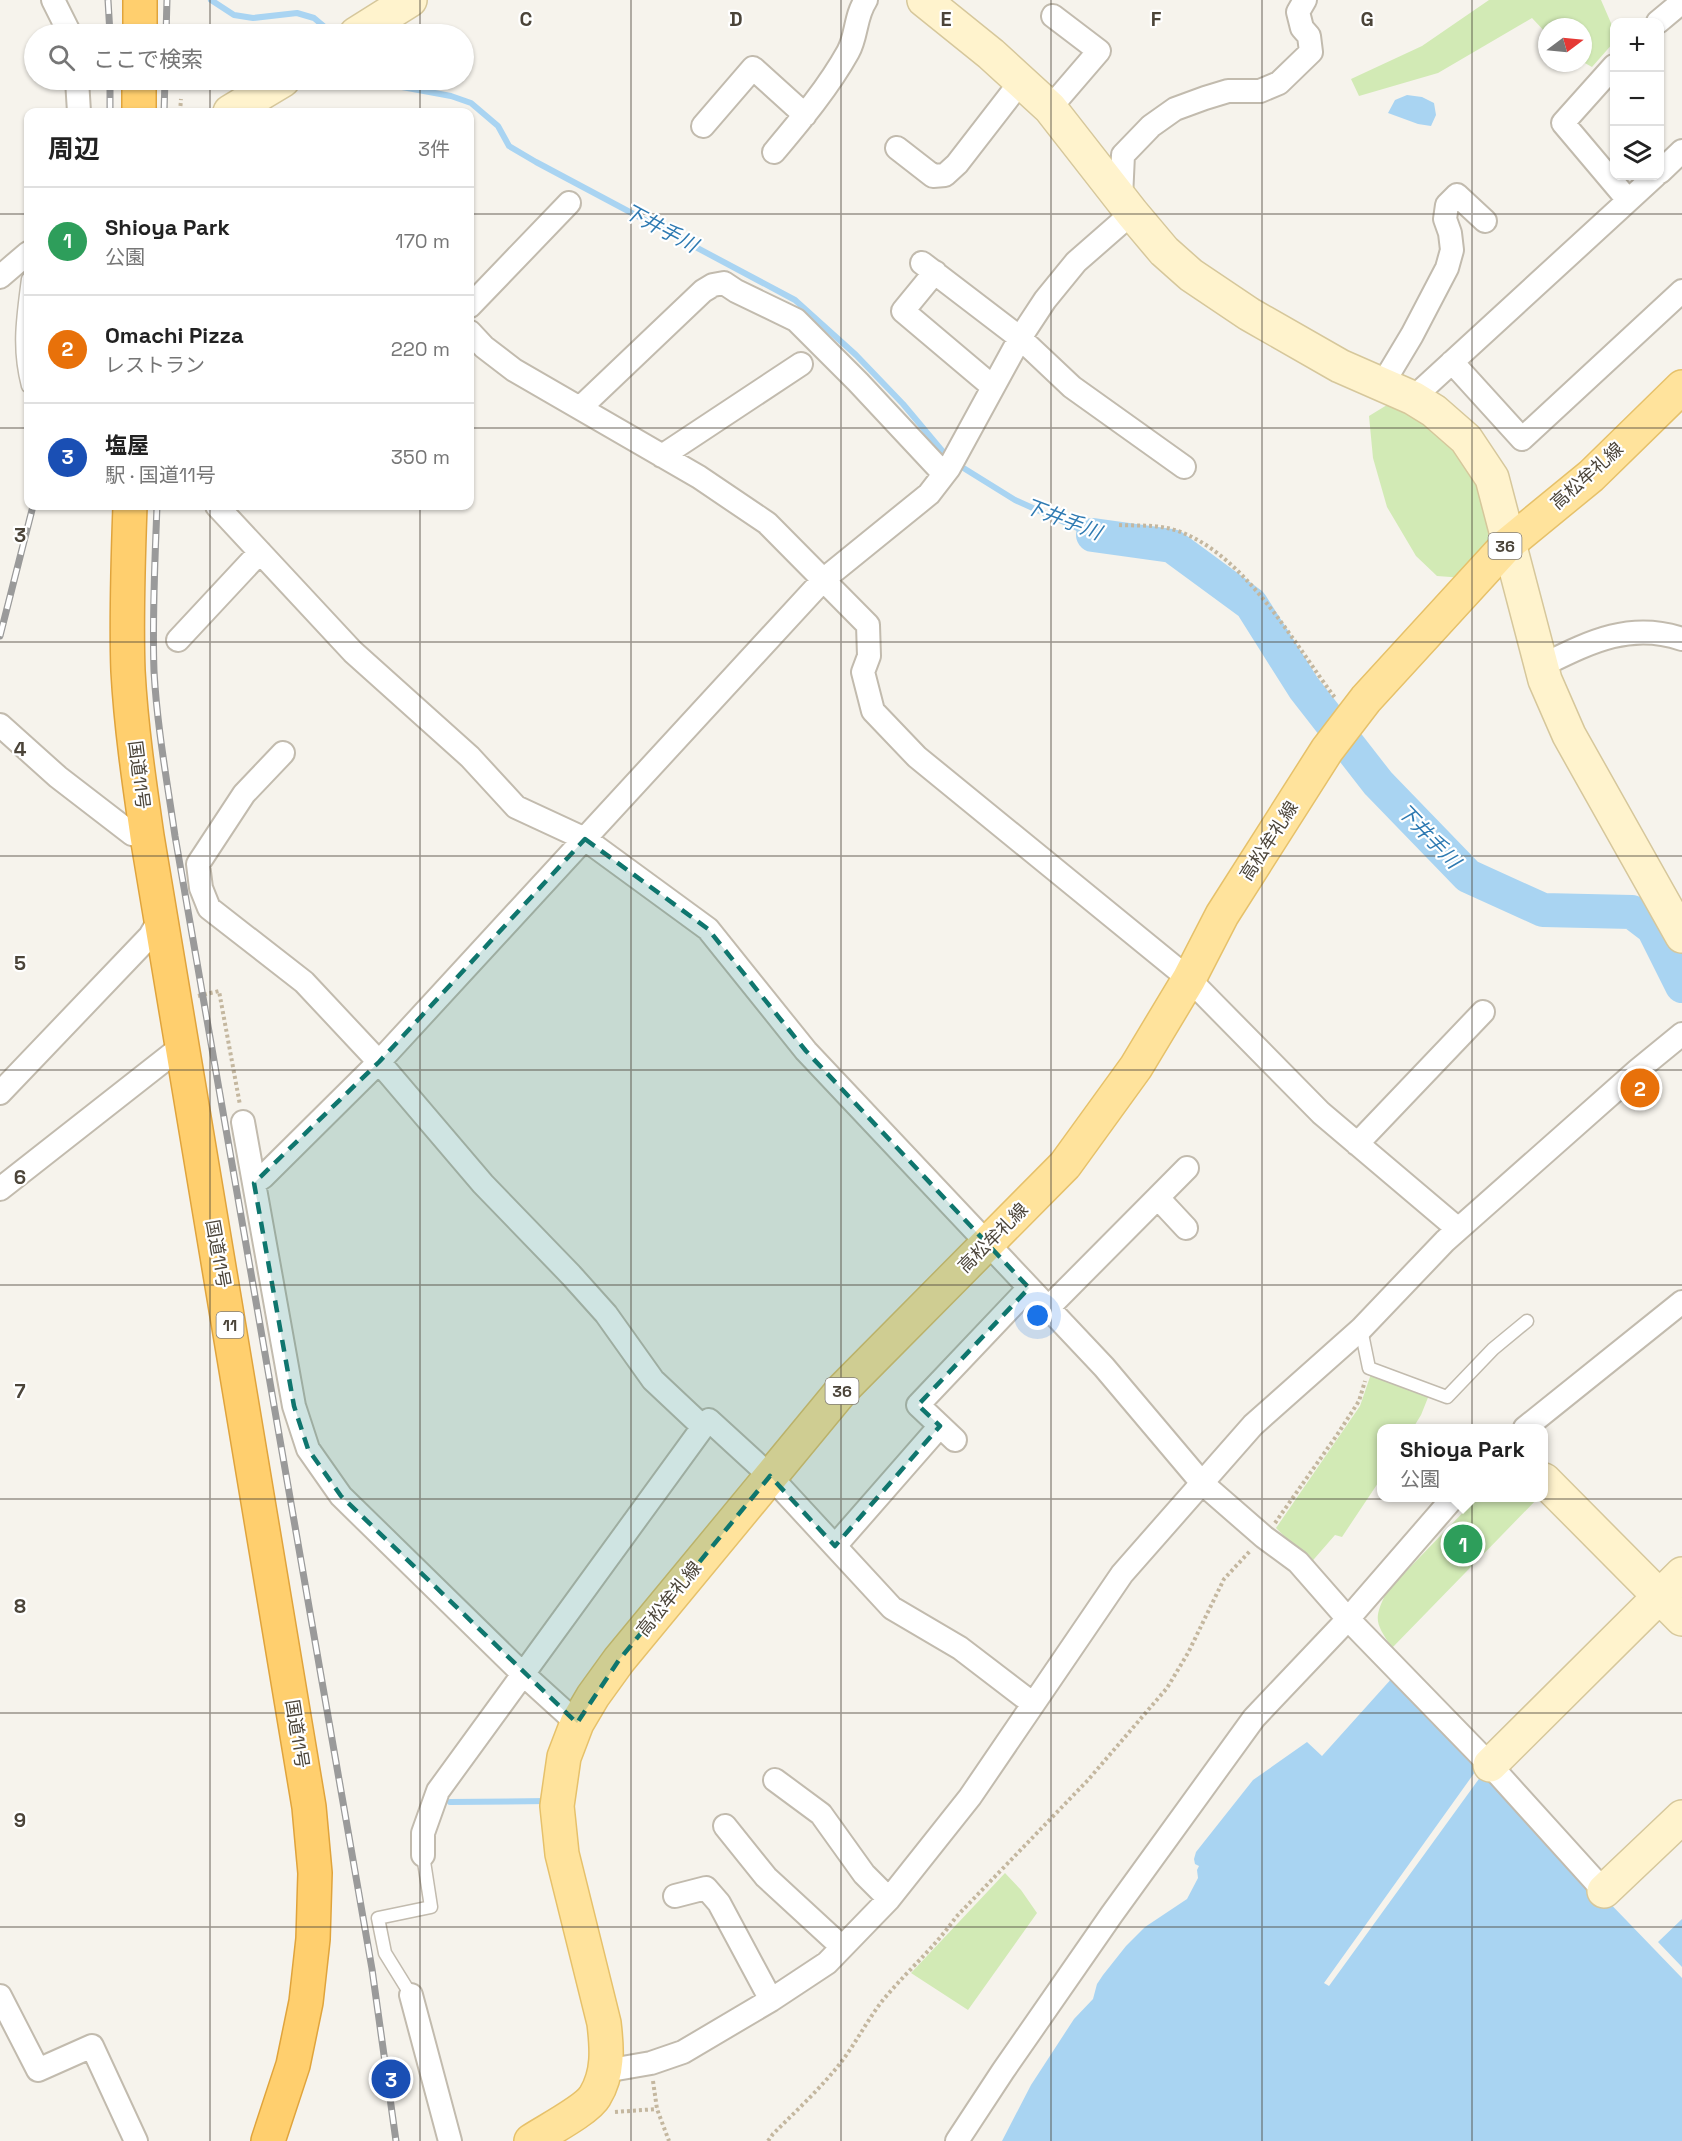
<!DOCTYPE html>
<html lang="ja">
<meta charset="utf-8">
<style>
:root{--surface:#fff;--page:#f6f6f6;--text:#222;--muted:#767676;--line:#e0e0e0;--accent:#db2777}
body{margin:0;font-family:"Space Grotesk","Noto Sans JP",sans-serif;background:var(--page);color:var(--text)}
.controls{position:absolute;right:18px;top:18px;display:grid;overflow:hidden;border-radius:12px;box-shadow:0 2px 4px #0004}
.controls button{width:54px;height:54px;display:grid;place-items:center;padding:0;border:0;border-bottom:2px solid var(--line);background:var(--surface);color:var(--text);font:30px sans-serif}
.compass{position:absolute;left:1538px;top:18px;width:54px;height:54px;border-radius:50%;background:var(--surface);box-shadow:0 2px 4px #0004;rotate:74deg}
.you{position:absolute;left:1038px;top:1316px;width:21px;height:21px;margin:-15px;border:4px solid #fff;border-radius:50%;background:#1a73e8;box-shadow:0 0 0 9px #1a73e833}
.badge{display:grid;place-items:center;width:39px;height:39px;border-radius:50%;background:var(--accent);color:#fff;font-size:20px;font-weight:700}
.pin{position:absolute;translate:-50% -50%;border:3px solid #fff;box-shadow:0 2px 6px #0006}
.popup{position:absolute;left:1377px;top:1424px;width:171px;height:78px;box-sizing:border-box;display:grid;place-content:center;border-radius:12px;background:var(--surface);filter:drop-shadow(0 2px 4px #0005);font-size:20px;white-space:nowrap;color:var(--muted)}
.popup b{font-size:22px;color:var(--text)}
.popup::after{content:'';position:absolute;left:50%;top:100%;margin-left:-12px;border:12px solid transparent;border-top-color:var(--surface)}
.list{margin:0;padding:0;list-style:none}
h2{display:flex;justify-content:space-between;align-items:center;height:78px;margin:0;padding:0 24px;font-size:26px}
h2 small{font-size:20px;font-weight:400;color:var(--muted)}
.list li{display:grid;grid-template-columns:39px 1fr auto;gap:18px;align-items:center;box-sizing:border-box;height:108px;padding:0 24px;border-top:2px solid var(--line)}
.list b{display:block;font-size:22px;white-space:nowrap}
.list p{margin:0;font-size:20px;white-space:nowrap;color:var(--muted)}
.list em{font-size:20px;font-style:normal;color:var(--muted)}
.icon{flex:none;width:33px;height:33px;fill:none;stroke:currentColor;stroke-width:2;stroke-linecap:round;stroke-linejoin:round}
.map{position:relative;flex:none;width:1682px;height:2141px;overflow:hidden}
.search{position:absolute;background:var(--surface);box-shadow:0 2px 4px #0004;left:24px;top:24px;width:450px;height:66px;display:flex;align-items:center;gap:15px;box-sizing:border-box;padding:0 21px;border-radius:33px;color:var(--muted);font-size:22px}
.panel{position:absolute;background:var(--surface);box-shadow:0 2px 4px #0004;left:24px;top:108px;width:450px;height:402px;border-radius:12px}
.map>svg:first-child{display:block}
.green{fill:#d2eab5}
.water{fill:#a9d4f2}
.lines{fill:none;stroke-linecap:round;stroke-linejoin:round}
.stream{stroke:#a9d4f2;stroke-width:6}
.river{stroke:#a9d4f2;stroke-width:34}
.lane-casing{stroke:#c2bbae;stroke-width:15}
.street-casing{stroke:#c2bbae;stroke-width:26}
.secondary-casing{stroke:#d6c79b;stroke-width:36}
.primary-casing{stroke:#e6c16a;stroke-width:36}
.highway-casing{stroke:#e0a43c;stroke-width:36}
.path{stroke:#c4b79f;stroke-width:4;stroke-dasharray:3 3;stroke-linecap:butt}
.lane{stroke:#fff;stroke-width:12}
.street{stroke:#fff;stroke-width:22}
.secondary{stroke:#fff3cd;stroke-width:33}
.primary{stroke:#ffe39c;stroke-width:33}
.highway{stroke:#ffcf6e;stroke-width:33}
.rail-casing{stroke:#9a9a9a;stroke-width:7}
.rail{stroke:#fff;stroke-width:4.5;stroke-dasharray:14;stroke-linecap:butt}
.marked{fill:#0f766e;fill-opacity:0.2;stroke:#0f766e;stroke-width:4.5;stroke-dasharray:12 8;stroke-linejoin:round}
.grid{fill:none;stroke:#4b4439;stroke-width:1.5;stroke-opacity:0.55}
.labels{text-anchor:middle;stroke-width:4.5;stroke-linejoin:round;paint-order:stroke}
.shield{fill:#fff;stroke:#817c74;stroke-width:1.5}
.shield-label{font-size:16px;font-weight:bold;fill:#4b4439}
.street-label{font-size:18px;fill:#4b4439;stroke:#fff}
.water-label{font-size:20px;font-style:italic;fill:#2e7ab2;stroke:#fff}
.grid-label{font-size:20px;text-anchor:middle;font-weight:bold;fill:#4b4439;stroke:#fff;stroke-width:4.5;stroke-linejoin:round;paint-order:stroke}
</style>
<div class="map">
<svg width="1682" height="2141" viewBox="0 0 1682 2141">
<rect width="100%" height="100%" fill="#f6f3ec"/>
<path class="green" d="M1489,0H1601L1614,30V42L1592,67L1583,62V27H1547V34L1532,18L1438,73L1359,96L1351,79L1422,46Z
M1400,397L1465,443L1496,532L1464,578L1437,576L1416,556L1387,507L1373,458L1369,416Z
M1372,1371L1429,1395L1421,1415L1413,1428H1382V1477L1342,1537L1335,1535L1308,1566L1300,1552L1276,1528L1360,1406Z
M1477,1498H1538L1392,1648C1375,1622 1373,1620 1387,1591Z
M1005,1873L1021,1890L1037,1913L968,2010L911,1973Z"/>
<path class="water" d="M1407,95L1422,97L1434,103L1436,115L1431,126L1418,124L1388,113L1395,100Z
M1393,1677L1472,1760L1475,1772L1324,1983L1329,1986L1481,1776L1488,1777L1682,1978V2141H1002L1031,2085L1074,2019L1093,1999L1097,1984L1103,1975L1126,1946L1145,1927L1187,1899L1198,1878L1197,1870L1199,1866L1195,1864L1194,1859L1196,1852L1253,1780L1307,1742L1322,1756Z
M1682,1919V1967L1658,1942Z"/>
<g class="lines">
<path class="stream" d="M211,0L234,15L253,18L297,13L314,18L333,34
M387,80L402,87L451,96L471,103L498,126L509,146L536,162L795,300L856,355L903,404L949,459
M957,464L1015,500L1093,535
M450,1802L548,1801"/>
<path class="river" d="M1093,535L1172,546L1251,604L1304,688L1378,783L1468,876L1543,910L1632,912L1653,928L1682,986"/>
<g class="lane-casing">
<path id="lane" d="M28,279C23,318 18,348 28,386
M1361,1329L1369,1368L1447,1397L1493,1349L1527,1321
M411,1995L385,1953L378,1918L431,1907L423,1855"/>
</g>
<g class="street-casing">
<path id="street" d="M53,0L70,34
M1658,22L1682,2
M1614,66L1563,123L1628,200
M77,80L79,112
M1050,108L1099,51L1053,16
M703,126L753,68L805,115
M897,148L933,176L945,175L957,164L1022,80
M774,152C800,121 828,88 848,52C857,36 855,16 866,0
M1660,172L1682,151
M1121,198L1123,155L1151,126L1175,109L1205,98L1228,91H1260L1279,83L1311,52L1309,36L1302,28L1298,12L1305,0
M922,263L1020,338L1072,387L1184,467
M935,272L903,311L993,387
M0,277L28,253
M470,306L569,203
M470,332L484,347L514,370L699,477L767,523L868,625L869,656L863,672L873,711L917,757L1189,979L1321,1113L1458,1229
M1452,362L1522,439L1682,291
M1382,385L1412,335L1447,268L1452,250L1450,233L1445,219L1447,205L1457,195L1485,221
M1413,398L1655,176
M580,408L703,291L713,285L724,283L736,291L796,320L858,382L944,474
M662,456L801,364
M217,506L353,652L470,757L516,807L585,839L708,929L806,1051L1104,1367L1202,1483L1264,1537L1298,1562L1348,1619L1490,1765L1604,1891
M178,640L260,552
M1541,666C1588,643 1629,621 1682,639
M0,725L58,777L132,834L147,836
M283,753L244,794L198,864L201,888L209,908L304,982L379,1062L483,1184L571,1275L606,1314L653,1380L703,1427L709,1420L770,1476L892,1608L960,1648L1032,1703
M0,1093L150,936L161,917
M243,1122L294,1406L308,1449L341,1496L523,1674L577,1723
M1357,1144L1483,1012
M254,1183L263,1177L379,1062L823,580L929,494L949,468L1020,338L1045,300L1076,262L1132,213
M0,1189L172,1054L183,1048
M1158,1198L1186,1228
M1048,1308L1187,1168
M1525,1428L1682,1302
M955,1440L918,1405L1029,1288
M835,1546L940,1426
M775,1780L821,1814L864,1874L889,1899
M725,1826L766,1877L842,1947
M423,1855V1833L438,1791L703,1427
M675,1896L706,1888L719,1903L771,2000
M411,1995L450,2141
M0,1996L38,2070L92,2046L136,2141
M605,2071L651,2063L683,2052L771,2000L827,1963L889,1899L970,1797L1122,1574L1253,1425L1361,1329L1445,1241L1638,1070L1682,1034
M957,2141L1003,2071L1112,1914L1254,1718L1348,1619L1453,1498"/>
</g>
<g class="secondary-casing">
<path id="secondary" d="M924,0L991,54L1050,108L1132,213L1164,251L1191,275L1249,314L1340,366L1413,398L1434,411L1466,439L1492,478L1545,680L1569,735L1682,936
M356,34L410,0
M230,112L283,80
M1544,1480L1682,1619
M1490,1765L1682,1574
M1604,1891L1682,1817"/>
</g>
<g class="primary-casing">
<path id="primary" d="M531,2141C546,2131 587,2110 595,2096C609,2073 607,2048 604,2023L562,1854L557,1806L564,1757L577,1723L593,1696L619,1660L842,1390L1065,1165L1136,1067L1189,979L1222,915L1327,750L1366,699L1508,544L1591,476L1682,387"/>
</g>
<g class="highway-casing">
<path id="highway" d="M140,34V0
M139,112V80
M130,506C128,561 126,616 128,671C131,726 139,781 147,836L309,1807L315,1873L313,1939L306,2002L293,2065L268,2141"/>
</g>
<path class="path" d="M180,112L181,99
M1119,525C1139,526 1158,524 1178,531C1246,555 1294,644 1336,699
M198,996L219,991L240,1105
M1275,1523L1337,1435L1359,1401L1365,1381
M653,2081L657,2109L669,2141
M615,2112L657,2109
M768,2141L773,2134C796,2111 822,2087 842,2061C857,2041 868,2019 883,2000C907,1971 935,1947 956,1917L1088,1780L1167,1688L1188,1653L1224,1579L1250,1551"/>
<use href="#lane" class="lane"/>
<use href="#street" class="street"/>
<use href="#secondary" class="secondary"/>
<use href="#primary" class="primary"/>
<use href="#highway" class="highway"/>
<g class="rail-casing">
<path id="rail" d="M108,0L110,34
M166,34L167,0
M110,112V80
M164,112L165,80
M157,506C155,561 152,616 154,671C157,726 167,781 175,836L372,1969L396,2141
M0,636L33,506"/>
</g>
<use href="#rail" class="rail"/>
</g>
<path class="marked" d="M585,839L708,929L806,1051L1029,1288L918,1405L940,1426L835,1546L770,1476L619,1660L577,1723L341,1496L308,1449L294,1406L254,1183L379,1062Z"/>
<path class="grid" d="M210,0V34M420,0V34M631,0V2141M841,0V2141M1051,0V2141M1262,0V2141M1472,0V2141M210,80V112M420,80V112M0,214H28M470,214H1682M0,428H28M470,428H1682M210,506V2141M420,506V2141M0,642H1682M0,856H1682M0,1070H1682M0,1285H1682M0,1499H1682M0,1713H1682M0,1927H1682"/>
<g class="labels">
<g class="shield">
<rect x="1488.5" y="533" width="33" height="26" rx="4.5"/>
<rect x="216.5" y="1312" width="27" height="26" rx="4.5"/>
<rect x="825.5" y="1378" width="33" height="26" rx="4.5"/>
</g>
<g class="shield-label">
<text x="1505" y="552">36</text>
<text x="230" y="1331">11</text>
<text x="842" y="1397">36</text>
</g>
<g class="street-label">
<text transform="translate(1587 476) rotate(-42)" y="6">高松牟礼線</text>
<text transform="translate(139 775) rotate(83)" y="6">国道11号</text>
<text transform="translate(1269 841) rotate(-57)" y="6">高松牟礼線</text>
<text transform="translate(993 1238) rotate(-45)" y="6">高松牟礼線</text>
<text transform="translate(218 1254) rotate(80)" y="6">国道11号</text>
<text transform="translate(669 1599) rotate(-51)" y="6">高松牟礼線</text>
<text transform="translate(297 1734) rotate(81)" y="6">国道11号</text>
</g>
<g class="water-label">
<text transform="translate(661 228) rotate(28)" y="7">下井手川</text>
<text transform="translate(1063 519) rotate(21)" y="7">下井手川</text>
<text transform="translate(1429 836) rotate(46)" y="7">下井手川</text>
</g>
</g>
<g class="grid-label">
<text x="526" y="26">C</text>
<text x="736" y="26">D</text>
<text x="946" y="26">E</text>
<text x="1156" y="26">F</text>
<text x="1367" y="26">G</text>
<text x="20" y="542">3</text>
<text x="20" y="756">4</text>
<text x="20" y="970">5</text>
<text x="20" y="1184">6</text>
<text x="20" y="1398">7</text>
<text x="20" y="1613">8</text>
<text x="20" y="1827">9</text>
</g>
</svg>
<div class="controls">
<button>+</button>
<button>−</button>
<button><svg class="icon" aria-label="layers" viewBox="0 0 24 24"><path d="M12 4l9 5-9 5-9-5zM3 14l9 5 9-5"/></svg></button>
</div>
<svg class="compass" viewBox="-18 -18 36 36"><path d="M0-13l5 13h-10z" fill="#e53935"/><path d="M0 13l5-13h-10z" fill="#767676"/></svg>
<div class="you"></div>
<div class="pin badge" style="left:1463px;top:1544px;background:#2e9e5b">1</div>
<div class="popup"><b>Shioya Park</b>公園</div>
<div class="pin badge" style="left:1640px;top:1088px;background:#e8710a">2</div>
<div class="pin badge" style="left:391px;top:2079px;background:#1a4fb4">3</div>
<div class="search"><svg class="icon" aria-label="search" viewBox="0 0 24 24"><circle cx="10" cy="10" r="6"/><path d="M15 15l6 6"/></svg>ここで検索</div>
<section class="panel">
<h2>周辺<small>3件</small></h2>
<ul class="list">
<li><span class="badge" style="background:#2e9e5b">1</span><div><b>Shioya Park</b><p>公園</p></div><em>170 m</em></li>
<li><span class="badge" style="background:#e8710a">2</span><div><b>Omachi Pizza</b><p>レストラン</p></div><em>220 m</em></li>
<li><span class="badge" style="background:#1a4fb4">3</span><div><b>塩屋</b><p>駅 · 国道11号</p></div><em>350 m</em></li>
</ul>
</section>
</div>
